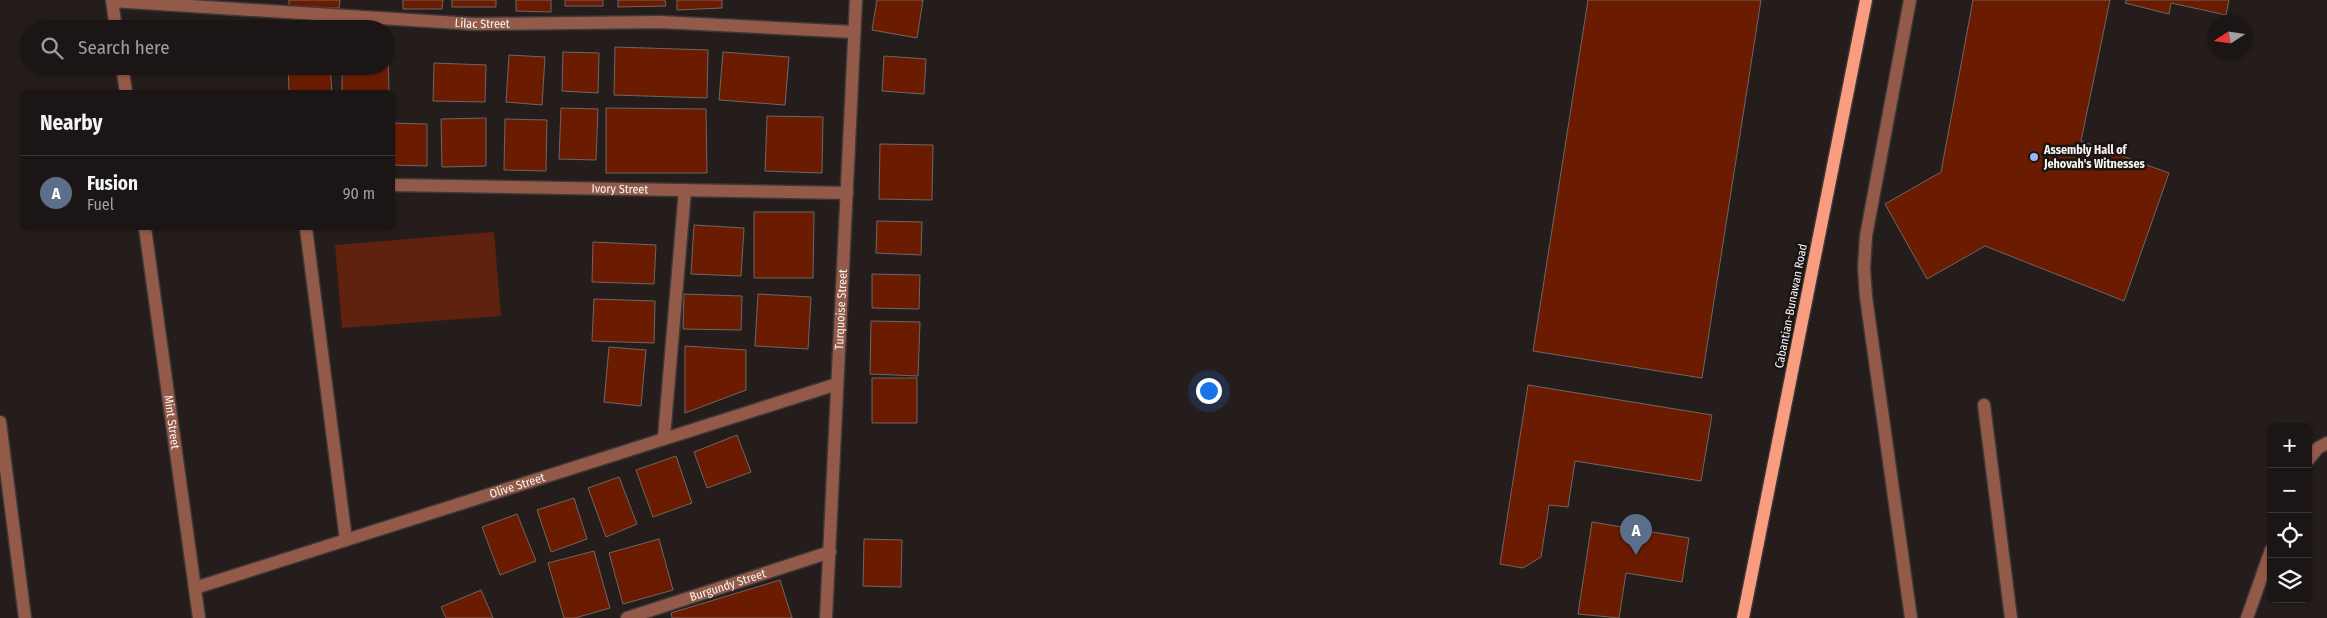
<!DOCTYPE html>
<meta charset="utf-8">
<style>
:root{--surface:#1b1615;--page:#241f1e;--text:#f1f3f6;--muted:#a09fa0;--line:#393534;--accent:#2563eb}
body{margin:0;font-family:"Fira Sans Condensed",sans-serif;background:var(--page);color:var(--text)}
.controls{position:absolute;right:15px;bottom:15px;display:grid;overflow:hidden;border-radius:8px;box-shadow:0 1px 4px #0004}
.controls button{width:45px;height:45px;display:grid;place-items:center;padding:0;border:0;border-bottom:1px solid var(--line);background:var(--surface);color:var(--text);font:25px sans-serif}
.compass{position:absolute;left:2207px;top:15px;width:45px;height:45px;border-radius:50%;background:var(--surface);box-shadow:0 1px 4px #0004;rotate:258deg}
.you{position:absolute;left:1208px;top:390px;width:18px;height:18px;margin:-12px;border:4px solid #fff;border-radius:50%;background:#1a73e8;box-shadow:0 0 0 8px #1a73e833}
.badge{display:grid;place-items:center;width:32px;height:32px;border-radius:50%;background:var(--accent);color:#fff;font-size:16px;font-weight:700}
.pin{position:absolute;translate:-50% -41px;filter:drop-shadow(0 1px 2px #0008)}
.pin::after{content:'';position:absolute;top:26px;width:18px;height:15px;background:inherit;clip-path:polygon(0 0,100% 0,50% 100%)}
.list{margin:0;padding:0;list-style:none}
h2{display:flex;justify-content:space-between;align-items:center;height:65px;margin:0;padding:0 20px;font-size:21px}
h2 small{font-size:16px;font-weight:400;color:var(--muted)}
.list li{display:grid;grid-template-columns:32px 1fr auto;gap:15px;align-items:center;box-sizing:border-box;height:75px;padding:0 20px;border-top:1px solid var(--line)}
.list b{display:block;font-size:19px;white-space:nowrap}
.list p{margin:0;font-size:16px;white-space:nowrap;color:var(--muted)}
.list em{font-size:16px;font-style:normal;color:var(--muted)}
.icon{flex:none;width:28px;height:28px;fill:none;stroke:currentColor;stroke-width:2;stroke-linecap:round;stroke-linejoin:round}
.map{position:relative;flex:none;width:2327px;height:618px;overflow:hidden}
.search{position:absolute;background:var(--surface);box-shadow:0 1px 4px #0004;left:20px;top:20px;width:375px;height:55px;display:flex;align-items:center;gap:12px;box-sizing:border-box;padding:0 18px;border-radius:28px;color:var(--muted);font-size:19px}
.panel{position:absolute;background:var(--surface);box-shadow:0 1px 4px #0004;left:20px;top:90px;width:375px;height:140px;border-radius:8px}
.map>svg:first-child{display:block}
.green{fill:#5f220f}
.building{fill:#6b1c00;stroke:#6e6664}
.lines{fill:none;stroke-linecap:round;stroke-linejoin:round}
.lane-casing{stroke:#3d3736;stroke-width:15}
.street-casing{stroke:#3d3736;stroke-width:15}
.primary-casing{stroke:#3d3736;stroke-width:15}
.lane{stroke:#935a49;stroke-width:12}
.street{stroke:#935a49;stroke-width:12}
.primary{stroke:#fa9c7f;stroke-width:12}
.poi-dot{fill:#94b7fd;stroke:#1a1413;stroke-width:2}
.labels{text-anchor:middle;stroke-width:5;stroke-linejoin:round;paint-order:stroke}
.street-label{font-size:12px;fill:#f8f4f2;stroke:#1a1413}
.poi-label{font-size:12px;font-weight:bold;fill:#f8f4f2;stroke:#1a1413;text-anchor:start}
</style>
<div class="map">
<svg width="2327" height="618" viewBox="0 0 2327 618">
<rect width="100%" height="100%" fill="#241d1c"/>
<path class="green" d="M494,232L501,316L342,328L335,245Z"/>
<path class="building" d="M289,0H340L339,8L289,6Z
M403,0H443L442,9H403Z
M452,0H496V7H452Z
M516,0H551V12L516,11Z
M565,0H603V6H565Z
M618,0H665L666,6L618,7Z
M677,0H722V8L677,10Z
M877,0H923L917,38L872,30Z
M1588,0H1761L1702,378L1533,351Z
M1973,0H2110L2081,141L2169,173L2124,301L1985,246L1927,279L1885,204L1941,172Z
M2126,0H2229L2226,15L2171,3L2169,14L2125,3Z
M615,47L708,50L707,98L614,95Z
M386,50H388L389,92H342V66H386Z
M563,52L599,53L598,93L562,91Z
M723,52L789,57L785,105L719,100Z
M509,55L545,57L542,105L506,102Z
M884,56L926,59L924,94L882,91Z
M434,63L486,65L485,102L433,101Z
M288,66H330L332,92H289Z
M561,108L598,109L596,160L559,159Z
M606,108L706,109L707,173H606Z
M767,116L823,117L822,173L765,171Z
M486,118V166L442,167L441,119Z
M505,119L547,120L546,171L504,170Z
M392,123L427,124V166L392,165Z
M880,144L933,145L932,200L879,199Z
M754,212H814L813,278H754Z
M877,221L922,222L921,255L876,253Z
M694,225L744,228L741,276L691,274Z
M593,242L656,245L654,284L592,282Z
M872,274L920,275L919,309L872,308Z
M684,294L742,296L741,330L683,329Z
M758,294L811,297L808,349L755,346Z
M594,299L655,301L654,343L592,341Z
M871,321L920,322L918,376L870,374Z
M685,346L746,350V390L685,413Z
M609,347L646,350L641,406L604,402Z
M872,378H917V423H872Z
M1528,385L1712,415L1701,481L1575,461L1568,507L1549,505L1541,557L1523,568L1500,564Z
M737,435L751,472L707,488L694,452Z
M676,456L692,503L653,517L636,470Z
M619,477L637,524L606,537L588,488Z
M574,498L587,539L551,552L537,510Z
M517,514L536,561L500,575L482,527Z
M1592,522L1689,538L1682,582L1626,573L1619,618L1578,614Z
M659,539L673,590L623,604L609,553Z
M864,539L902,540L901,587L863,586Z
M594,551L610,608L575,618H564L548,563Z
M780,580L792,618H672L671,613Z
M481,590L493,618H446L441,607Z"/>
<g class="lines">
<g class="lane-casing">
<path id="lane" d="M1910,0L1866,236L1864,268L1866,297L1911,618
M1984,405L2011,618
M2308,460L2318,448L2327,443
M2247,618L2271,550"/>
</g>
<g class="street-casing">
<g id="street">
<path d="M112,0L116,29"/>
<path id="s1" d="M112,1L474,24L660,22L854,32"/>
<path d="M122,66L126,92"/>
<path id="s2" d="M392,185L847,193"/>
<path id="s3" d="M145,228L199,618"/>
<path d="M306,228L346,540"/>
<path d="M0,422L25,618"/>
<path d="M664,437L685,190"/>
<path id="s4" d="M195,588L837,384"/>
<path id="s5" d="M627,618L830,552"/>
<path id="s6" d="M826,618L856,0"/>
</g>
</g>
<g class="primary-casing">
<path id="primary" d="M1743,618L1866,0"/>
</g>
<use href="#lane" class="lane"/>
<use href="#street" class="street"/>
<use href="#primary" class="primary"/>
</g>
<circle class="poi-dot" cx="2034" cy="157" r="5"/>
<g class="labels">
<g class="street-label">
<text dy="4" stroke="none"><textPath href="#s1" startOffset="371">Lilac Street</textPath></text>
<text dy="4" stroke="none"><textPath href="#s2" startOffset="228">Ivory Street</textPath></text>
<text transform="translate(1791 306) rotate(-79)" y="4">Cabantian-Bunawan Road</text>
<text dy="4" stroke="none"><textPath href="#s6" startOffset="309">Turquoise Street</textPath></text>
<text dy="4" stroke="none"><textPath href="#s3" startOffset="196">Mint Street</textPath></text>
<text dy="4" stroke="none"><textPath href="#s4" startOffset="338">Olive Street</textPath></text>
<text dy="4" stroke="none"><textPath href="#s5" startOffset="106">Burgundy Street</textPath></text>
</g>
<g class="poi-label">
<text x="2044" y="154">Assembly Hall of<tspan x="2044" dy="14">Jehovah's Witnesses</tspan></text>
</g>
</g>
</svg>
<div class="controls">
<button>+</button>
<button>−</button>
<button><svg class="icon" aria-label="locate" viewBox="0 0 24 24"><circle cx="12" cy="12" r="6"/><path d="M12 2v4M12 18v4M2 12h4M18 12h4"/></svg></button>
<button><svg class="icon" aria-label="layers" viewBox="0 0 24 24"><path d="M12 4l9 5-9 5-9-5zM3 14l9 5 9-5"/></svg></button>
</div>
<svg class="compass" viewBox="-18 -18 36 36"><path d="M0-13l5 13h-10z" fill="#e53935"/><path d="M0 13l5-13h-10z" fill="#a09fa0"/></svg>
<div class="you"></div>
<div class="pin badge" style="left:1636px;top:555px;background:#5c6f8a">A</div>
<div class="search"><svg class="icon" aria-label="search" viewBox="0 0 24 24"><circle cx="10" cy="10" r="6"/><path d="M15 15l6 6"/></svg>Search here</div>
<section class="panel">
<h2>Nearby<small></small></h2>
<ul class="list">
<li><span class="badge" style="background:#5c6f8a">A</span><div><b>Fusion</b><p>Fuel</p></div><em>90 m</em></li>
</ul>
</section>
</div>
